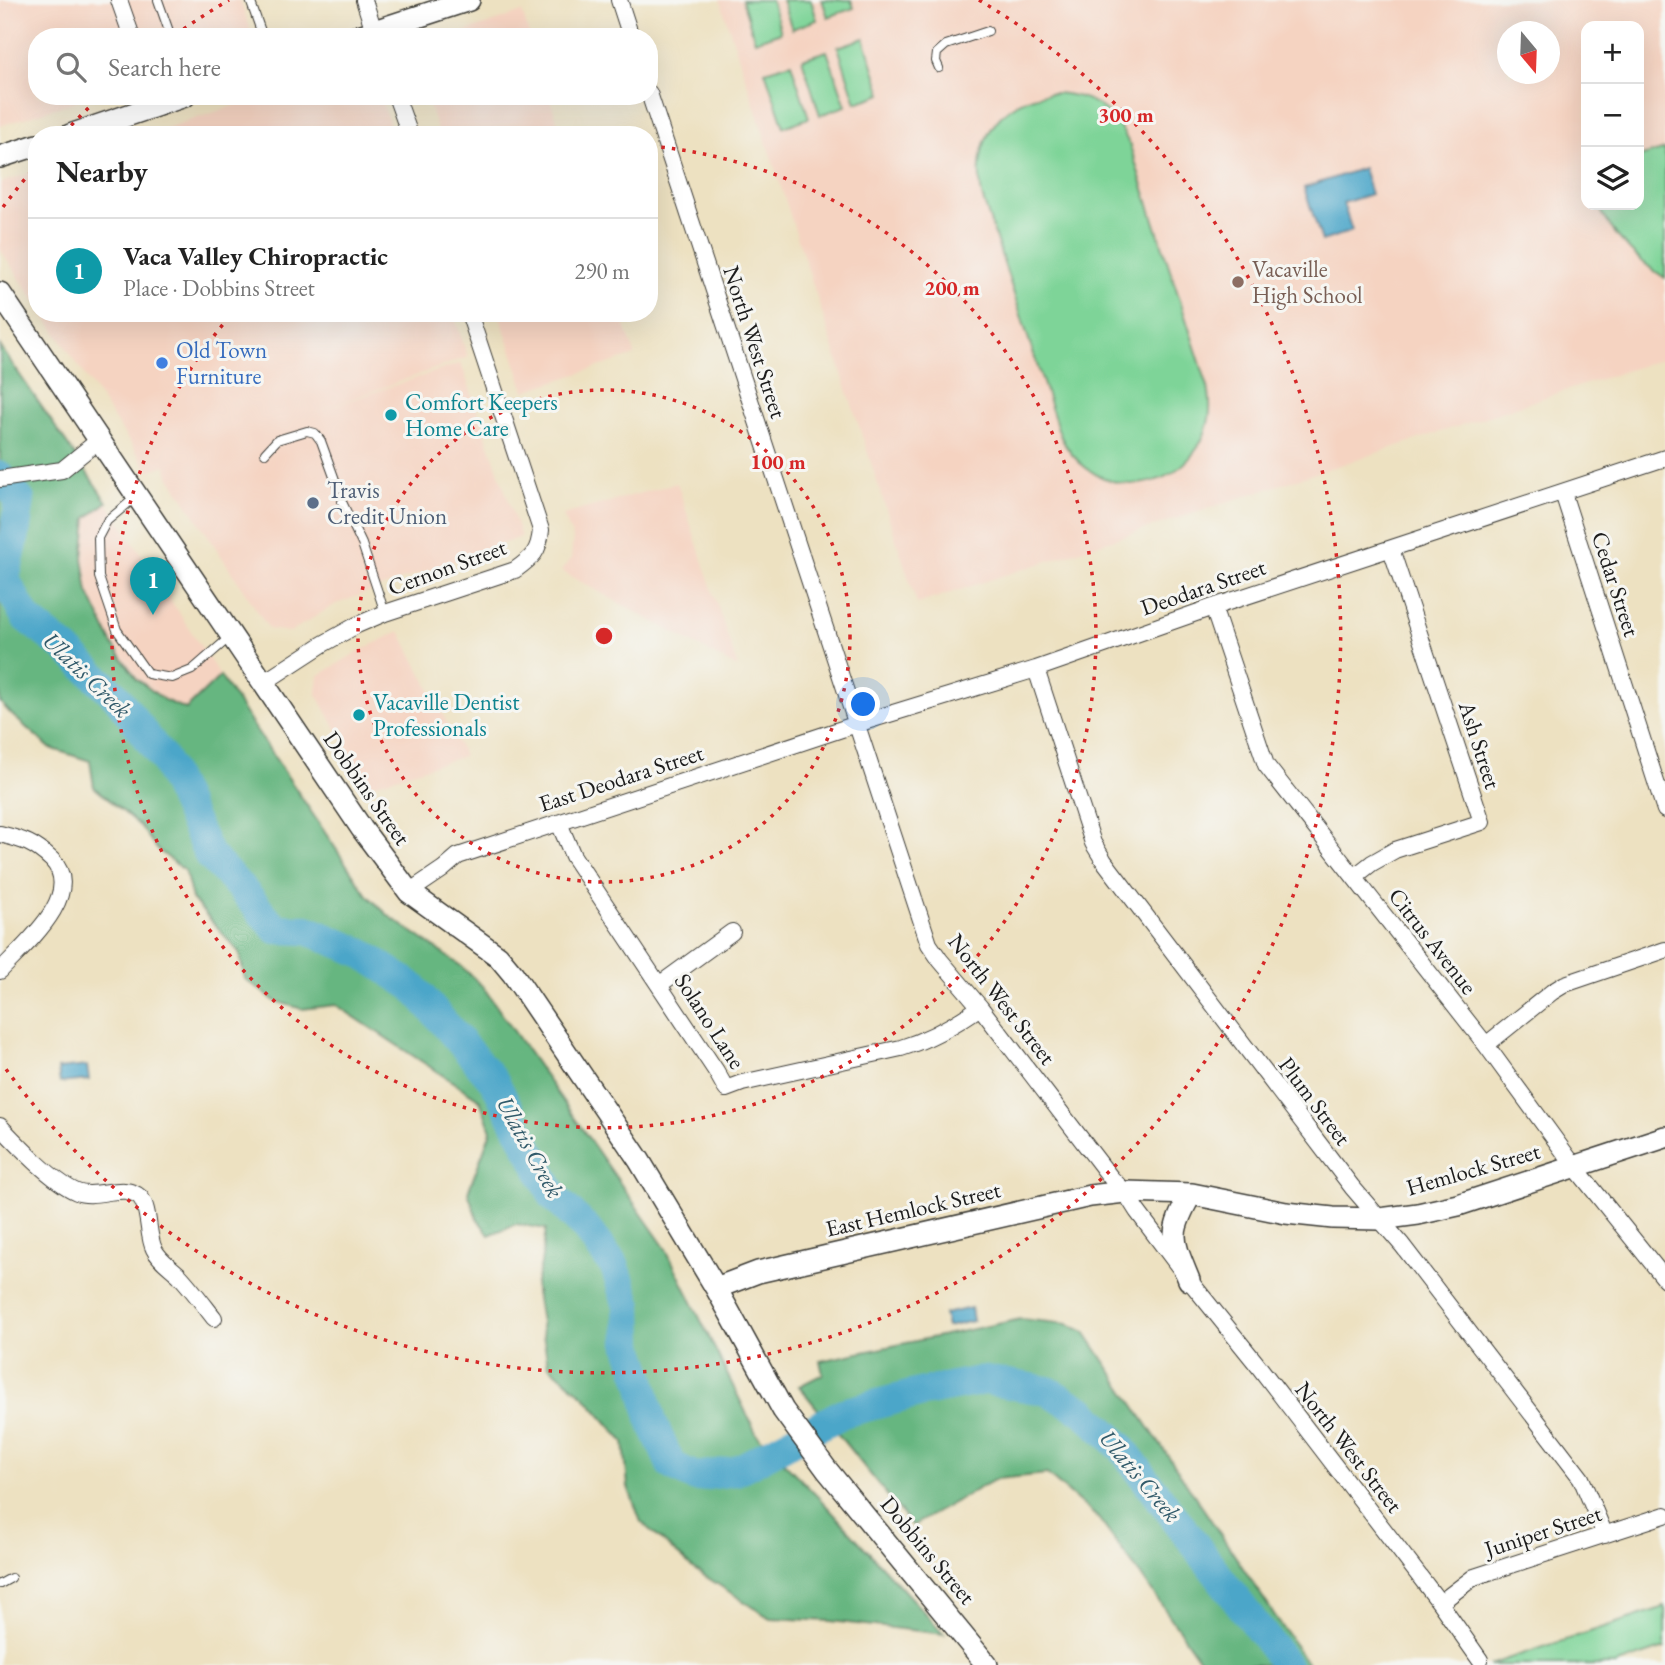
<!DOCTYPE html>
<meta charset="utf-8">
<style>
:root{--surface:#fff;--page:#f6f6f6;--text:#222;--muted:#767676;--line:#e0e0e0;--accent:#1a73e8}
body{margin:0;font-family:"EB Garamond",serif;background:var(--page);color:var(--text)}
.controls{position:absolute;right:21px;top:21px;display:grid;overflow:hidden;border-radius:14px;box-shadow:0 7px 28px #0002}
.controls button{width:63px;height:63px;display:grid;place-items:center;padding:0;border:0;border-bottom:2px solid var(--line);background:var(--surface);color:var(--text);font:35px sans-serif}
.compass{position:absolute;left:1497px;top:21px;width:63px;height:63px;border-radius:50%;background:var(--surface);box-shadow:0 7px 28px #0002;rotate:161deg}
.you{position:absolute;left:864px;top:705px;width:24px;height:24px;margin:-18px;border:5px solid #fff;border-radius:50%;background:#1a73e8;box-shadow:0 0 0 10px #1a73e833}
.badge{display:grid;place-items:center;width:46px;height:46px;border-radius:50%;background:var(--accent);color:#fff;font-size:23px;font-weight:700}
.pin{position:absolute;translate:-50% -58px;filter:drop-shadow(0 2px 4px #0008)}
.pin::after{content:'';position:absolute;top:37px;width:24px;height:21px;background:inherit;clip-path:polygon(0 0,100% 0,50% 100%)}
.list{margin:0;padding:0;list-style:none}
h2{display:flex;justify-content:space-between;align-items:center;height:91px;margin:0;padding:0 28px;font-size:30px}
h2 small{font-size:23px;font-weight:400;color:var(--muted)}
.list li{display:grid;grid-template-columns:46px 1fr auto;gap:21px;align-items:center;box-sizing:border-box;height:105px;padding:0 28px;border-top:2px solid var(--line)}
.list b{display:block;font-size:26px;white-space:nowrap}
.list p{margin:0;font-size:23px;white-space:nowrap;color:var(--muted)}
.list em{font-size:23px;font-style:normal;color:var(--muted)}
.icon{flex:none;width:38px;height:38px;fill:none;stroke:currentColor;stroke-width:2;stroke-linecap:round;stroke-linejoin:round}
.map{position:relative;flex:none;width:1665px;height:1665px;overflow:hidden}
.search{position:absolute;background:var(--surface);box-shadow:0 7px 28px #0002;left:28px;top:28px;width:630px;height:77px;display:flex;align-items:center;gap:18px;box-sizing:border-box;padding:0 24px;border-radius:28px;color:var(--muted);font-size:26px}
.panel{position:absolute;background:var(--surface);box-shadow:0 7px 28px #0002;left:28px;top:126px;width:630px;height:196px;border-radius:28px}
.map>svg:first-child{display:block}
.built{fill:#f5d3c1;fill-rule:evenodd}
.green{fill:#7ed498;stroke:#4d785a;stroke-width:2}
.forest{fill:#66b680;stroke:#41694e;stroke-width:2}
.water{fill:#4ba6c9;stroke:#346172;stroke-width:2}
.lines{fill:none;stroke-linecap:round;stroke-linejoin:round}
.river{stroke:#4ba6c9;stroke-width:30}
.lane-casing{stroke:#3b3a35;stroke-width:10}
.street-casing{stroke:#3b3a35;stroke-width:18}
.secondary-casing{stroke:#3b3a35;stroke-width:24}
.lane{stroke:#fff;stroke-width:8}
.street{stroke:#fff;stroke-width:16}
.secondary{stroke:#fff;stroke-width:21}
.ring{fill:none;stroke:#d62828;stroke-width:3.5;stroke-dasharray:3.5 7}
.education-dot{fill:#8d6e63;stroke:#f6f6f2;stroke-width:2.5}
.shop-dot{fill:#3f7fe0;stroke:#f6f6f2;stroke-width:2.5}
.culture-dot{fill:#0f9aa8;stroke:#f6f6f2;stroke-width:2.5}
.service-dot{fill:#5c6f8a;stroke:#f6f6f2;stroke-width:2.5}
.labels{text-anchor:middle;stroke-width:6;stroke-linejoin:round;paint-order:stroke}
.education-label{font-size:23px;fill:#785e54;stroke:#f6f6f2;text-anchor:start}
.street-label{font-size:23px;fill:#1c1c1c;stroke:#f6f6f2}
.shop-label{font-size:23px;fill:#366cbe;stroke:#f6f6f2;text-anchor:start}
.culture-label{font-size:23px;fill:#0d838f;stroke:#f6f6f2;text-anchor:start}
.service-label{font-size:23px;fill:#4e5e75;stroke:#f6f6f2;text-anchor:start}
.water-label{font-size:24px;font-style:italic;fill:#315a6a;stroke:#f6f6f2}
.centre{fill:#d62828;stroke:#f6f6f2;stroke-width:3.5}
.ring-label{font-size:21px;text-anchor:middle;font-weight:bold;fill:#d62828;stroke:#f6f6f2;stroke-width:6;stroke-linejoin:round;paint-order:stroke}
</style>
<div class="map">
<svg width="1665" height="1665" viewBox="0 0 1665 1665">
<rect width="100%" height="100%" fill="#f6f6f2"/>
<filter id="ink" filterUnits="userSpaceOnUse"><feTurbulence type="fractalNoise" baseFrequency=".0143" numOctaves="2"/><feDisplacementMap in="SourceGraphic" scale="14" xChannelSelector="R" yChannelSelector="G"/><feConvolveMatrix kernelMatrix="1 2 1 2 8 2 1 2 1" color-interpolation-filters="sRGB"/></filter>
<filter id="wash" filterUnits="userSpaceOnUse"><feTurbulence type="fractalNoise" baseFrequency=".00686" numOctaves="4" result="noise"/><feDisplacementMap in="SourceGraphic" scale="28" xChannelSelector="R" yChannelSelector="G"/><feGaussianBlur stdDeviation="1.57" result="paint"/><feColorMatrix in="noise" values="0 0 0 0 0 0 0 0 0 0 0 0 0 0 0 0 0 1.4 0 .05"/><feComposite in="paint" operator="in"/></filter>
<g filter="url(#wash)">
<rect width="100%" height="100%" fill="#ede1c1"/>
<path class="built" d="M0,0H240L253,37H37V96H92L0,126Z
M720,0H1665V358L917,604ZM1586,26H1639V205H1586ZM1508,32H1550V74H1508Z
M522,12L530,37H451Z
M263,96H380L393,135H146Z
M426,96H549L562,135H439Z
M37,171V304L0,249V183Z
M43,313H453L468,357L312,413L461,363L521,537L336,604L290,632L269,629L169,476L166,465L149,471Z
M499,313H621L635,355L525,391Z
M677,483L738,668L561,571L571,559L573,538L563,515Z
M107,502L220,676L186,709L164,700L137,679L113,645L88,592L83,558L87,518Z
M400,631L464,756L367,786L317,694L318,676L359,651Z"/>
<path class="green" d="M742,0H771L781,32L755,41Z
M782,0H811L817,20L792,29Z
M822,0H851L854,8L828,17Z
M864,38L882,94L856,103L838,47Z
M827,51L846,106L820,115L802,59Z
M791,63L809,118L784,127L765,71Z
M1051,93C1091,94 1114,109 1130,146L1208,387C1209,393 1210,398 1210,404C1211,419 1205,437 1196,450C1160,502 1086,492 1060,435L982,196C972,143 996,101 1051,93Z
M1665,149V278C1635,259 1613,236 1598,205H1639V157Z
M1665,1607V1648L1615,1665H1489Z"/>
<path class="forest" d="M0,346L107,502L87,518L83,558L88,592L113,645L137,679L164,700L186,709L220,676L367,895L389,916L461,966L483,987L666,1249L757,1435L822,1501L944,1634L830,1621L770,1618L694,1569L641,1522L628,1487L624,1442L585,1397L548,1365L535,1286L541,1264L546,1229L516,1224L489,1235L477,1218L468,1192L491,1131L480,1100L336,1005L302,1009L275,1001L245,979L239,952L192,899L185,871L157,849L140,826L94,787L90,761L50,748L12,715L0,702Z
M1021,1319L1068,1324L1085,1332L1308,1665H1204L1142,1577L1098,1518L1047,1474L996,1479L912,1526L799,1386L823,1374L820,1361Z"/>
<path class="water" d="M1363,168L1371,194L1343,203L1352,231L1322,241L1304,188Z
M87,1066L89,1080L60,1083L58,1069Z
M971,1308L973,1321L947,1327L944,1314Z"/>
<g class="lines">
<path class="river" d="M0,476L20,500L15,534L5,579L26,618L66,649L116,696L165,761L209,855L240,887L276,929L307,930L360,952L413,987L494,1081L554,1197L585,1227L615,1267L628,1306L629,1344L641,1379L652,1422L671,1465L695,1477L736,1471L843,1413L923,1392L985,1380L1048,1391L1083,1411L1122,1448L1286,1665"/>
</g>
</g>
<g filter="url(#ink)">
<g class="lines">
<g class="lane-casing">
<path id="lane" d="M158,0L171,37
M250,0L263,37
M939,68L936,61L937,53L946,45L988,31
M265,453L277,440L307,431L315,433L321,441L338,488
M137,496L107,521L98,538L99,577L117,630L148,674L172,678L192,670L231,636
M342,502L362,544L385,613
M0,1584L11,1578"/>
</g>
<g class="street-casing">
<path id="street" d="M119,0L132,37
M364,0L376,37
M619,0L631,37
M649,93L929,944L940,960L980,1007L1111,1178L1125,1192L1137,1211L1189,1280L1256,1363L1440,1603L1480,1660
M396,96L410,135
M0,479L62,470L99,440
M1563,493L1665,810
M1213,607L1266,765L1486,1045L1575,1167L1665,1279
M1036,669L1093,843L1104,861L1352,1187L1402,1245L1581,1478L1605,1535
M263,683L323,644L357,625L385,613L515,570C533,557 539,552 541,530L469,313
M559,823L573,856L716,1071L726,1089L742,1083L901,1048C930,1039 955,1025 980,1007
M0,834C24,840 34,843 52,860C86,895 22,947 0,971
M1354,877L1372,863L1395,850L1482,822L1391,549
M409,892L443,869L458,856L857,724L1036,669L1213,607L1665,458
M659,985L732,932
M1486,1045L1552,992L1565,984L1665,950
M0,1126C18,1145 53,1182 77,1192C96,1200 124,1182 140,1197C150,1208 147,1235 154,1249C159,1260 172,1268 180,1276C192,1289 203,1304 214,1318
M1440,1603L1474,1577L1665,1515"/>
</g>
<g class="secondary-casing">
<path id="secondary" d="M356,37L469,0
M70,135L185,96
M0,157L37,145
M0,293L362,829L409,892L498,956L513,974L639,1160L716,1288L783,1410L827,1470L987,1665
M1189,1280C1172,1238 1168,1235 1191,1194
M716,1288L758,1272L1090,1196L1125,1192L1192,1194L1286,1213L1333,1218L1380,1219L1418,1214L1458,1205L1665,1137"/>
</g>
<use href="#lane" class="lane"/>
<use href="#street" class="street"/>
<use href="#secondary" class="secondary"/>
</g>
</g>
<g class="ring">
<circle cx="604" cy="636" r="246"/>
<path d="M651 146A492 492 0 1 1 230 316"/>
<path d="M3 207A738 738 0 0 1 35 167M64 133A738 738 0 0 1 101 96M175 35A738 738 0 0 1 229 0M979 0A738 738 0 1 1 3 1065"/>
</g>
<circle class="education-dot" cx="1238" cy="282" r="7"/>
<circle class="shop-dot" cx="162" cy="363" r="7"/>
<g class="culture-dot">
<circle cx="391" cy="415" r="7"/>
<circle cx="359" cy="715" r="7"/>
</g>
<circle class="service-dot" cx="313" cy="503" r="7"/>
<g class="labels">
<g class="education-label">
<text x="1252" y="277">Vacaville<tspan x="1252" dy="26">High School</tspan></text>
</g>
<g class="street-label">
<text transform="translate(755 342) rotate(72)" y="8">North West Street</text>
<text transform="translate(447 567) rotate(-20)" y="8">Cernon Street</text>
<text transform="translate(1616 584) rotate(72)" y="8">Cedar Street</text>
<text transform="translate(1203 587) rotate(-19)" y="8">Deodara Street</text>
<text transform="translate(1480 745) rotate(72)" y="8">Ash Street</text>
<text transform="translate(621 778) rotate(-18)" y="8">East Deodara Street</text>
<text transform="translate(367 788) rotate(55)" y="8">Dobbins Street</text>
<text transform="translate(1433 941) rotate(52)" y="8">Citrus Avenue</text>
<text transform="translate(1002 999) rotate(52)" y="8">North West Street</text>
<text transform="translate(710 1021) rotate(57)" y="8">Solano Lane</text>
<text transform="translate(1315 1101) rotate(53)" y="8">Plum Street</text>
<text transform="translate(1473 1169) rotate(-16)" y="8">Hemlock Street</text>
<text transform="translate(913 1209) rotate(-13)" y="8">East Hemlock Street</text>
<text transform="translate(1349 1447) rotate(52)" y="8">North West Street</text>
<text transform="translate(1543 1531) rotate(-18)" y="8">Juniper Street</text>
<text transform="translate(928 1550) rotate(50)" y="8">Dobbins Street</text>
</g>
<g class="shop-label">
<text x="176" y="358">Old Town<tspan x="176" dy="26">Furniture</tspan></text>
</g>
<g class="culture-label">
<text x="405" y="410">Comfort Keepers<tspan x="405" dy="26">Home Care</tspan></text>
<text x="373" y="710">Vacaville Dentist<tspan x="373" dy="26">Professionals</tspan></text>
</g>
<g class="service-label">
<text x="327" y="498">Travis<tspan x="327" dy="26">Credit Union</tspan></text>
</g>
<g class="water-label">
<text transform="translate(87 675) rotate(44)" y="8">Ulatis Creek</text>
<text transform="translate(530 1147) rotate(61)" y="8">Ulatis Creek</text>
<text transform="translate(1140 1476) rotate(50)" y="8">Ulatis Creek</text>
</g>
</g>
<circle cx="604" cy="636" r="10" class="centre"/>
<g class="ring-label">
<text x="1126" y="122">300 m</text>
<text x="952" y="295">200 m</text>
<text x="778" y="469">100 m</text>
</g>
</svg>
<div class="controls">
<button>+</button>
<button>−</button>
<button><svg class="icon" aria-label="layers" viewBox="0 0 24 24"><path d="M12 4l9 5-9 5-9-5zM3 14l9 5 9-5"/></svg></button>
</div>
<svg class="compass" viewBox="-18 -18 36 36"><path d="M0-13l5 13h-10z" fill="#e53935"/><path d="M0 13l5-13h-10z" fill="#767676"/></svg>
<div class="you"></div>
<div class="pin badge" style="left:153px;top:615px;background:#0f9aa8">1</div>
<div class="search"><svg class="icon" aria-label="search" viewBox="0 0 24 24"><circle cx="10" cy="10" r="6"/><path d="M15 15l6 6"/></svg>Search here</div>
<section class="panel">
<h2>Nearby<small></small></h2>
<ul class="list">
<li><span class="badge" style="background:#0f9aa8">1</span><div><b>Vaca Valley Chiropractic</b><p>Place · Dobbins Street</p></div><em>290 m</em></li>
</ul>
</section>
</div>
